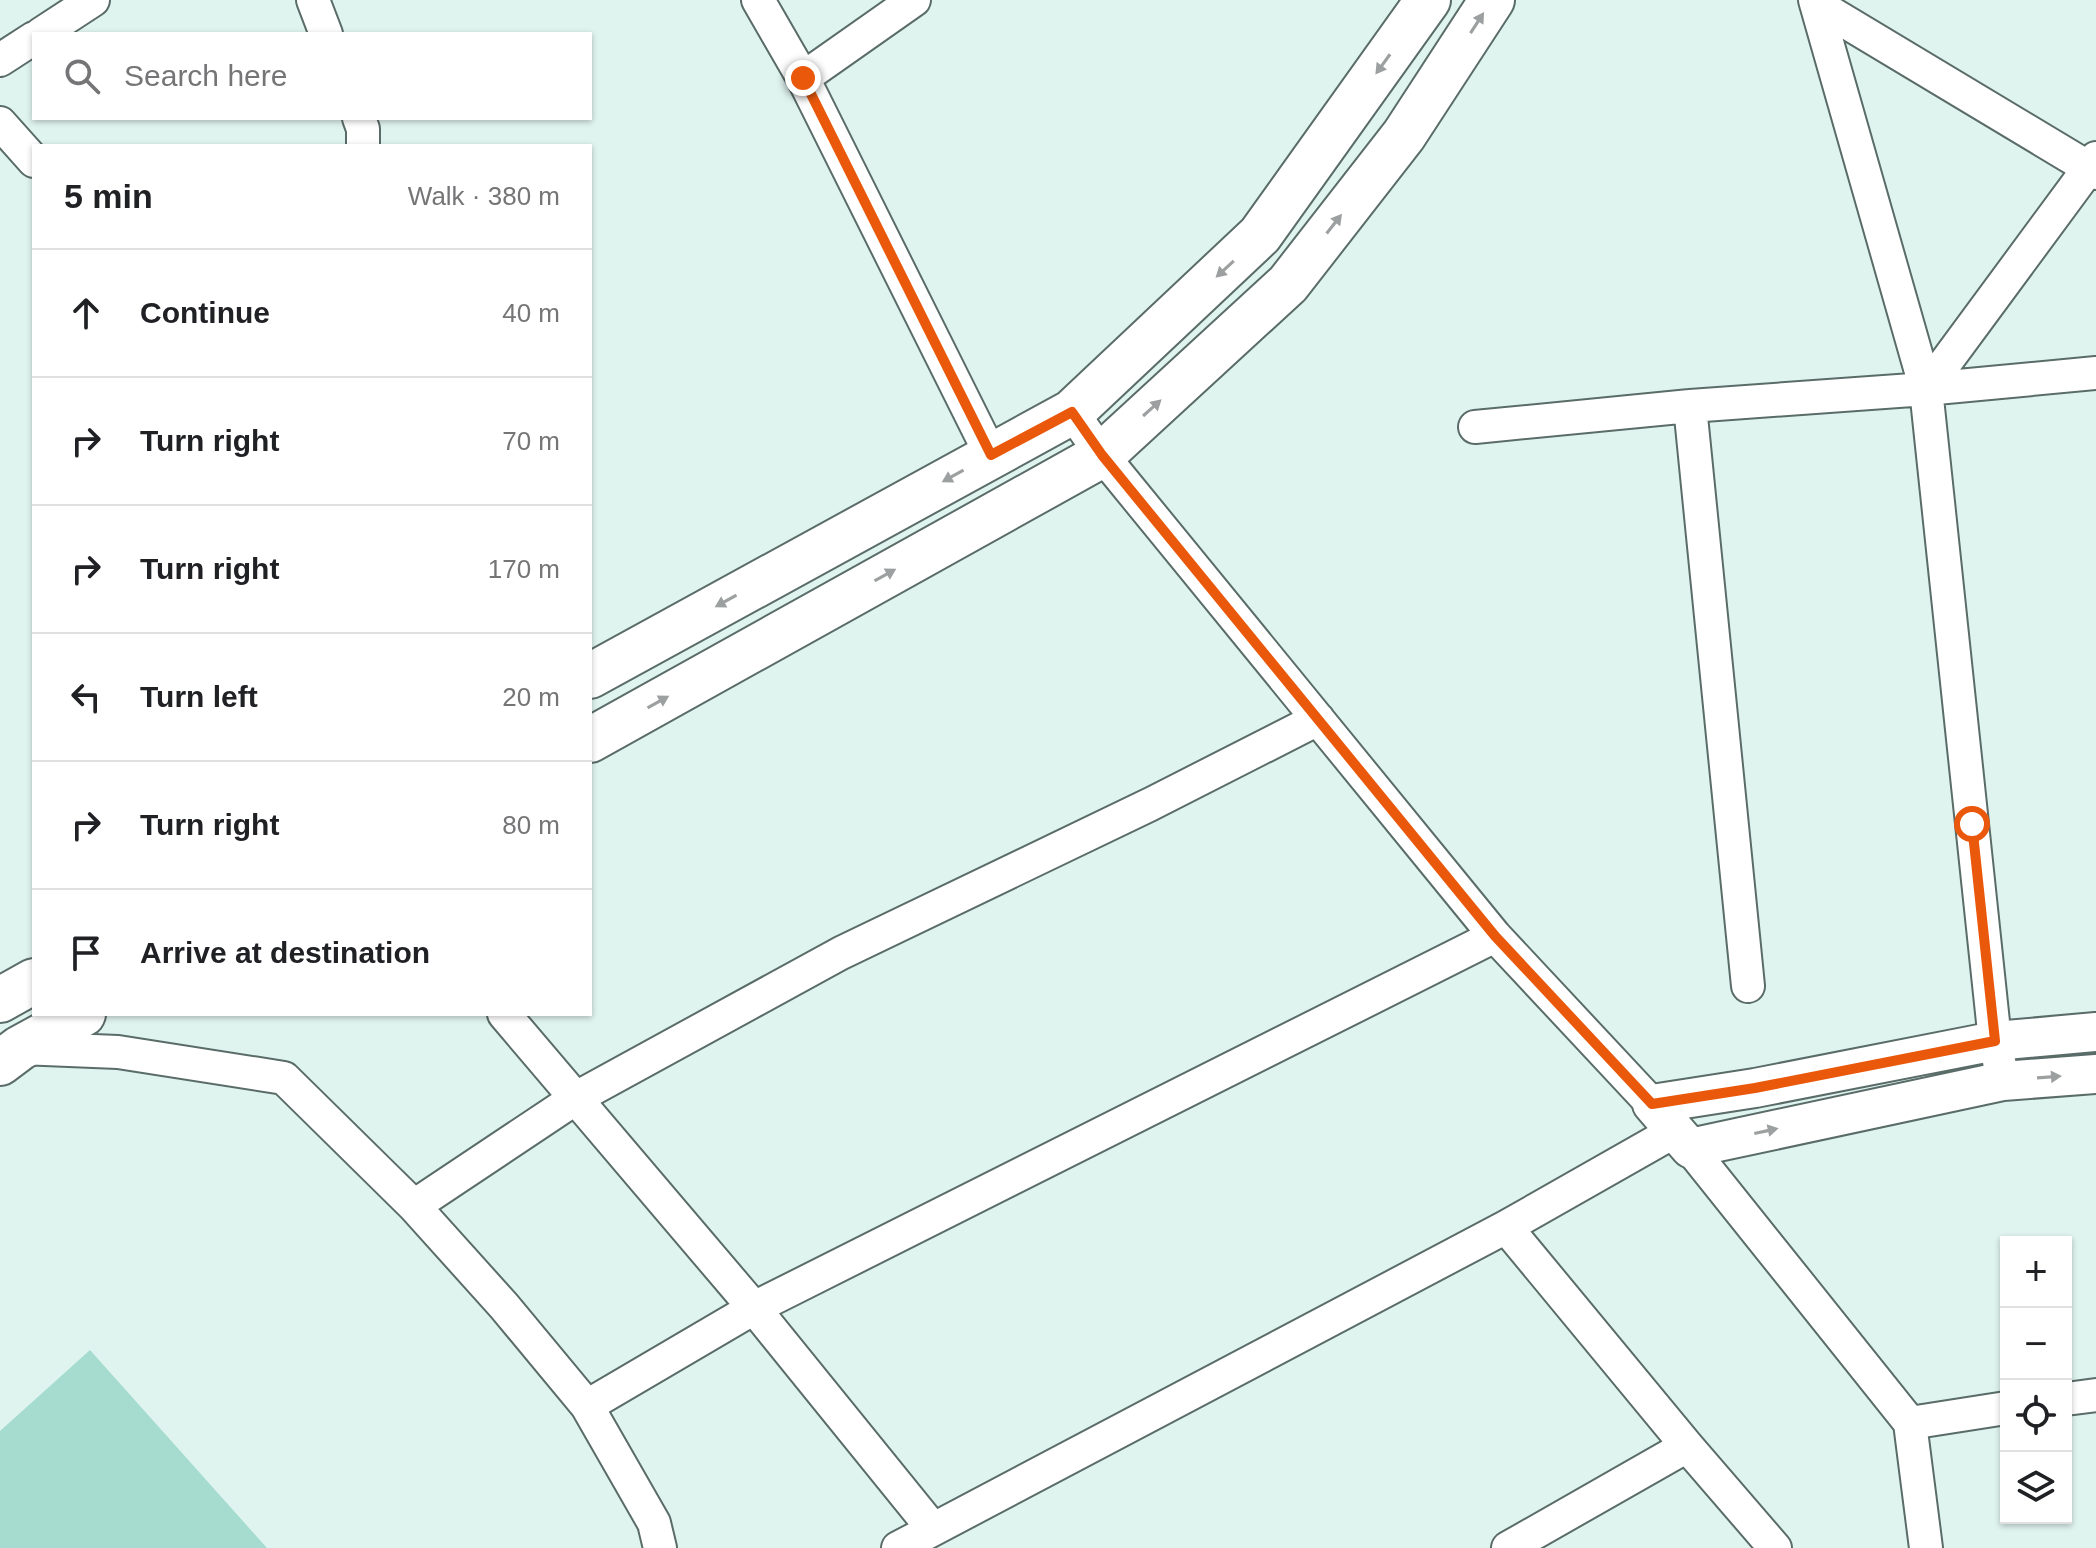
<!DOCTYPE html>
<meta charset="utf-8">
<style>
:root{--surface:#fff;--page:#f6f6f6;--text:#202124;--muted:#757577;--line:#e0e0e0}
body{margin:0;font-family:Helvetica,sans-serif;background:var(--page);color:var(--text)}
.controls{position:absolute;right:24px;bottom:24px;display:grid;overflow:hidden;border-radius:0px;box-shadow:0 2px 6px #0004}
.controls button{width:72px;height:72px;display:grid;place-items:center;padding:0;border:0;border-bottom:2px solid var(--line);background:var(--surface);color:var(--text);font:40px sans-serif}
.stop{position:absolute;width:24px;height:24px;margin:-18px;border:6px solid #ea580c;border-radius:50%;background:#fff}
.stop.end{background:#ea580c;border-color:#fff;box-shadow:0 2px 8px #0008}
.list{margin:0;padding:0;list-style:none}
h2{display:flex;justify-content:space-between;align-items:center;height:104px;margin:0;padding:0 32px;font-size:34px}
h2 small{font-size:26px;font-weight:400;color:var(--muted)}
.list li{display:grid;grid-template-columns:52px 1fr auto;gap:24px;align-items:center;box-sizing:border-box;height:128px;padding:0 32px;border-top:2px solid var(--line)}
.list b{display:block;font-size:30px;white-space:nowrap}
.list em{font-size:26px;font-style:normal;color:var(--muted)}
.icon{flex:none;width:44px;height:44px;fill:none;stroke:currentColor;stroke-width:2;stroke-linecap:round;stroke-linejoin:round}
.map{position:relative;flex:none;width:2096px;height:1548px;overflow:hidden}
.search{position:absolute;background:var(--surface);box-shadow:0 2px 6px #0004;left:32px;top:32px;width:560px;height:88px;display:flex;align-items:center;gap:20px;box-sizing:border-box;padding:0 28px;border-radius:0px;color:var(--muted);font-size:30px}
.panel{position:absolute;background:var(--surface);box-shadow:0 2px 6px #0004;left:32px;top:144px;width:560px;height:872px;border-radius:0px}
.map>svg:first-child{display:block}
.green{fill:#a6dcd0}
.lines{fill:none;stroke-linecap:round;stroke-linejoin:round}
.minor-casing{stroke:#5a6c68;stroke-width:36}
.tertiary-casing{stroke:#5a6c68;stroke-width:42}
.secondary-casing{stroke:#5a6c68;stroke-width:48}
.minor{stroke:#fff;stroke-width:32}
.tertiary{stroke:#fff;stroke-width:38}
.secondary{stroke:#fff;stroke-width:44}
.oneway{fill:#9da0a0}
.route{stroke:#ea580c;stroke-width:10}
</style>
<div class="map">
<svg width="2096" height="1548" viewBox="0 0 2096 1548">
<rect width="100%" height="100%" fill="#e0f4ef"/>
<path class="green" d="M90,1350L267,1548H0V1431Z"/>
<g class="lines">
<g class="minor-casing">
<path id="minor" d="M313,0L326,34
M758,0L803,78L991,455
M1815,0L1926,389L1995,1041L2003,1081
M1819,0L1816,4L2089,168L2096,158
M41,34L93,0
M0,60L34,38
M803,78L914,0
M359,118L363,129V146
M0,123L34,161
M1926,389L2089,168L2096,173
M1690,406L1748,986
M1072,412L1102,455L1495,936L1652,1104
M1475,427L1690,406L1926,389L2096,373
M504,1014L754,1308L933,1529
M20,1048L118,1052L284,1078L414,1206L504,1306L587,1406L654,1523L660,1548
M1690,1148L1910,1423L1926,1548
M414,1206L576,1098L841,953L1151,804L1318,719
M1506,1227L1687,1446L1775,1548
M2066,1399L2096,1395
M587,1406L754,1308L1495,936
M1910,1423L2006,1408
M898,1548L1506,1227L1675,1131
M1508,1548L1687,1446"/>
</g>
<g class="tertiary-casing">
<path id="tertiary" d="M1652,1104L1690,1148L2003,1081L2096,1074
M1652,1104L1755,1088L1995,1041L2096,1032"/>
</g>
<g class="secondary-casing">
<path id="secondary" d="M590,676L1072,412L1260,235L1428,0
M590,740L1102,455L1288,284L1404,135L1492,0
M0,1000L34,981
M0,1063L20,1048L83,1014"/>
</g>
<use href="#minor" class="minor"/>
<use href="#tertiary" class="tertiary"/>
<use href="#secondary" class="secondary"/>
</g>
<defs><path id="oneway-solid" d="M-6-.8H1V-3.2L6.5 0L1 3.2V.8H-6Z" transform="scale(2)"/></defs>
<g class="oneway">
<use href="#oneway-solid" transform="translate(1477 23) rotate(-57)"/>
<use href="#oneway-solid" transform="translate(1383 64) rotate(126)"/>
<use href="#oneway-solid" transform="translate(1334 224) rotate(-52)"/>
<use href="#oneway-solid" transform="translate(1225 269) rotate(137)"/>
<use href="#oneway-solid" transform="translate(1152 408) rotate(-42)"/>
<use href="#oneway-solid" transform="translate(953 476) rotate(151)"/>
<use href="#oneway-solid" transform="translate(885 575) rotate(-29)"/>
<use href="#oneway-solid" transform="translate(726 601) rotate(151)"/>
<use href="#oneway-solid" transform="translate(658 702) rotate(-29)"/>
<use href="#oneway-solid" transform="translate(2049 1077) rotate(-4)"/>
<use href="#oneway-solid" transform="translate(1766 1131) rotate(-12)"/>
</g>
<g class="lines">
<path class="route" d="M803,78L991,455L1072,412L1102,455L1495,936L1652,1104L1755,1088L1995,1041L1972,824"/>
</g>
</svg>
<div class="controls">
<button>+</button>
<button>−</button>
<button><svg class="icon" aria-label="locate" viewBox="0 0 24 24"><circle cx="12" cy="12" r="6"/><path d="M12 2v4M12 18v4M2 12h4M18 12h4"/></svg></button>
<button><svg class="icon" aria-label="layers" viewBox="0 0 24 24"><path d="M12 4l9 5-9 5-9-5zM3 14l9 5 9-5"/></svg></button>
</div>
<div class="stop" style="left:1972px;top:824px"></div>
<div class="stop end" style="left:803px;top:78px"></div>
<div class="search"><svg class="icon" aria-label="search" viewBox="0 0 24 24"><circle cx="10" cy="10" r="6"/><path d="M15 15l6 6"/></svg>Search here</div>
<section class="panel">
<h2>5 min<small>Walk · 380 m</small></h2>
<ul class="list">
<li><svg class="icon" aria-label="ahead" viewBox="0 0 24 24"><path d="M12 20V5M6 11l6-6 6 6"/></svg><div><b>Continue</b></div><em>40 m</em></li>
<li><svg class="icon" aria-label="right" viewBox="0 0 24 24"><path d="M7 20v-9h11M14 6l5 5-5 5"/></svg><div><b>Turn right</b></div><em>70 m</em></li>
<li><svg class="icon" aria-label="right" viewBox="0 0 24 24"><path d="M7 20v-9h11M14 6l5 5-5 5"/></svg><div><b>Turn right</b></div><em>170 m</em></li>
<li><svg class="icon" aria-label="left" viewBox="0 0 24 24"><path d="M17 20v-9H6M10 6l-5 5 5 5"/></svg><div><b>Turn left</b></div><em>20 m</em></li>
<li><svg class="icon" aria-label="right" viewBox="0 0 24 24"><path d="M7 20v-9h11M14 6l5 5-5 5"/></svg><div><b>Turn right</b></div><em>80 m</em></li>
<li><svg class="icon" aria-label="arrive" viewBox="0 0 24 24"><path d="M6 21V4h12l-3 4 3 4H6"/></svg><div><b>Arrive at destination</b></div></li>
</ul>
</section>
</div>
